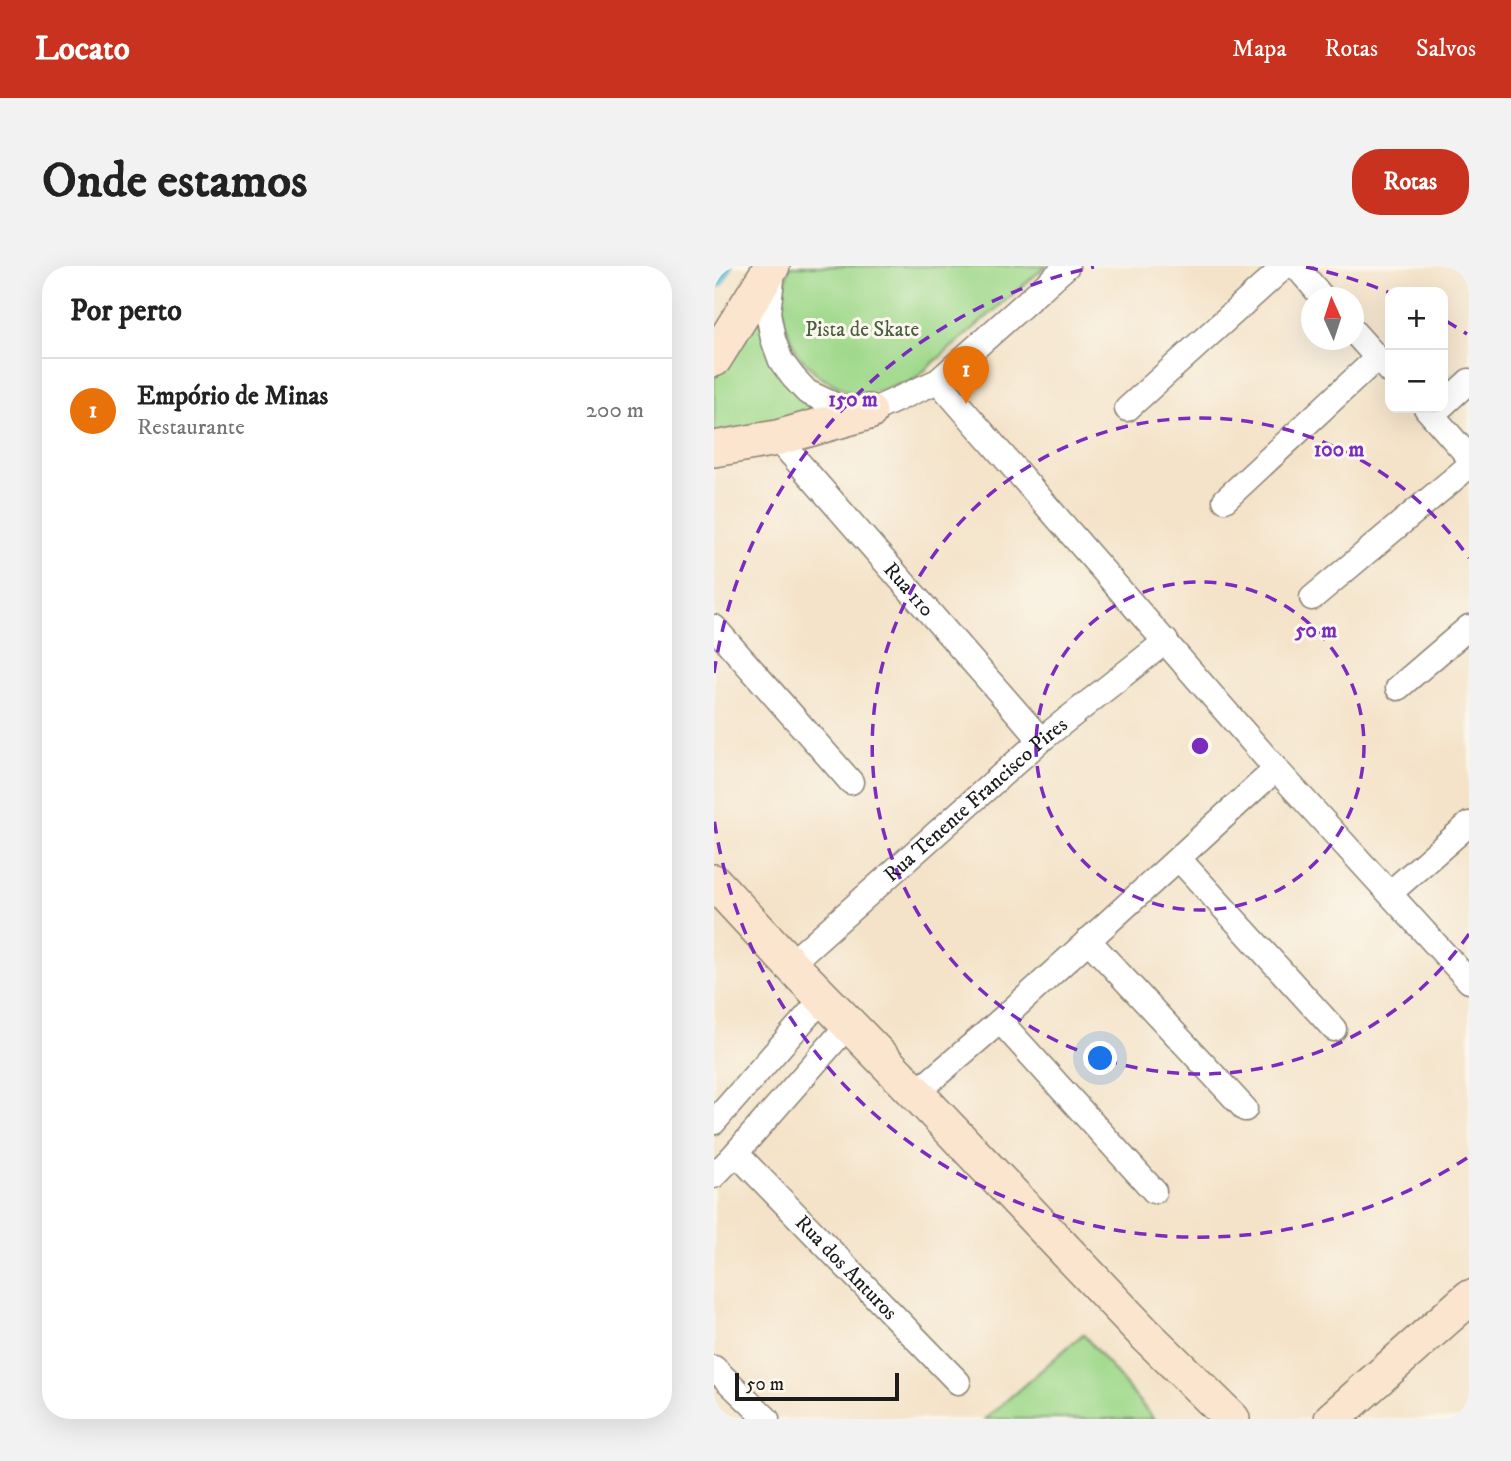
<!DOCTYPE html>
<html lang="pt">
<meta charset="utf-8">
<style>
:root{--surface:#fff;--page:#f2f2f2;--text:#222;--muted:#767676;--line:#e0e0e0;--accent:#c8321e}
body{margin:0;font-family:"IM FELL DW Pica",serif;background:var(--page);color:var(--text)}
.controls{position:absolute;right:21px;top:21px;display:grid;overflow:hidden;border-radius:14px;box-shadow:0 7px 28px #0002}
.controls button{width:63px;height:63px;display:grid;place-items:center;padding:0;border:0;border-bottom:2px solid var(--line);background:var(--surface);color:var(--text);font:35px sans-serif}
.compass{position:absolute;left:587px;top:21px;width:63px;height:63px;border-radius:50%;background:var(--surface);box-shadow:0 7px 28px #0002;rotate:357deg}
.scale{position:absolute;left:21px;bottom:18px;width:164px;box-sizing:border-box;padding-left:7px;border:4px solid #1c1c1c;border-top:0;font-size:19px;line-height:24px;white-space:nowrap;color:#1c1c1c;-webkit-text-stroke:5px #fbf7ec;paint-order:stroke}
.you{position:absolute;left:387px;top:793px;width:24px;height:24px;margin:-18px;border:5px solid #fff;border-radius:50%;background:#1a73e8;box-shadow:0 0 0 10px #1a73e833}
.badge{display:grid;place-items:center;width:46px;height:46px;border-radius:50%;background:var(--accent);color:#fff;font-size:23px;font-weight:700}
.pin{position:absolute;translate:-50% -58px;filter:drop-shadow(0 2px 4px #0008)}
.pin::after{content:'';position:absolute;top:37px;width:24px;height:21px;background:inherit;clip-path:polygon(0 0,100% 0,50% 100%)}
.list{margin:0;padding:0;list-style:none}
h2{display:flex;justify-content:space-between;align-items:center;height:91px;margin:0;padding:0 28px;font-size:30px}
h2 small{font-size:23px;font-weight:400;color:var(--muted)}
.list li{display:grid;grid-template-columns:46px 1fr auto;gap:21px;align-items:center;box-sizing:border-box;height:105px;padding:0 28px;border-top:2px solid var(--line)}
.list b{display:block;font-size:26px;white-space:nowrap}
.list p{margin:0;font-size:23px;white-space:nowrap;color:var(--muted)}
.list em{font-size:23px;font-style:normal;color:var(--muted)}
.map{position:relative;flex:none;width:755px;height:1153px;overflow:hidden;border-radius:28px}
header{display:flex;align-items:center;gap:42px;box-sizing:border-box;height:98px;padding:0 35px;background:var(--accent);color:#fff}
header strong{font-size:33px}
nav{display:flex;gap:38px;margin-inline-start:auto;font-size:24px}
.intro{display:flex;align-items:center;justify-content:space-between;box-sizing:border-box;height:168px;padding:0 42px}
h1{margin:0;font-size:49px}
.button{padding:18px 32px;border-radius:28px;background:var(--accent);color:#fff;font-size:24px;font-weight:700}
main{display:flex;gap:42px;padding:0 42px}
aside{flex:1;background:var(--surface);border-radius:28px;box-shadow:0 7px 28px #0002}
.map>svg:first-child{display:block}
.green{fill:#a0d98c;stroke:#5e7a54;stroke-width:2}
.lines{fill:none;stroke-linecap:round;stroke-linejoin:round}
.canal{stroke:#53b5d2;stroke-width:23}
.street-casing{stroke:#888072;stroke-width:27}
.secondary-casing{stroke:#888072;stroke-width:38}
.street{stroke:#fff;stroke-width:24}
.secondary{stroke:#fce5cf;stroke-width:35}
.ring{fill:none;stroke:#7b2cbf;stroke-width:3.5;stroke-dasharray:12 9}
.labels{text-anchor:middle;stroke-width:6;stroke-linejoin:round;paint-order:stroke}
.park-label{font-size:21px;fill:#4a5e43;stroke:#fbf7ec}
.street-label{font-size:21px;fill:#1c1c1c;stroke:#fbf7ec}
.centre{fill:#7b2cbf;stroke:#fbf7ec;stroke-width:3.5}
.ring-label{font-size:21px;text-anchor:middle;font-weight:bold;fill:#7b2cbf;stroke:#fbf7ec;stroke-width:6;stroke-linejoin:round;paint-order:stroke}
</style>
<header>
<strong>Locato</strong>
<nav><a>Mapa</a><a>Rotas</a><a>Salvos</a></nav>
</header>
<div class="intro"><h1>Onde estamos</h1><a class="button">Rotas</a></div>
<main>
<aside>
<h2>Por perto<small></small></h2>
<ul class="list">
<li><span class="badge" style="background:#e8710a">1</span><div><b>Empório de Minas</b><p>Restaurante</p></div><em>200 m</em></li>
</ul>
</aside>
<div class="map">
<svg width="755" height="1153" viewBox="0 0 755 1153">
<rect width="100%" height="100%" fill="#fbf7ec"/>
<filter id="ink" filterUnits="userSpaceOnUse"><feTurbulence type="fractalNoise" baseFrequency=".0143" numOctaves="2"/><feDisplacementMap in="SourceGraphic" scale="14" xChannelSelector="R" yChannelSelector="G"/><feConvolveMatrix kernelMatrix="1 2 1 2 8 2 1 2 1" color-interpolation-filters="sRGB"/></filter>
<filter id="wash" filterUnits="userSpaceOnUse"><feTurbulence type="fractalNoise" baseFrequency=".00686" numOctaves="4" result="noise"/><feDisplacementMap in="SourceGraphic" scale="28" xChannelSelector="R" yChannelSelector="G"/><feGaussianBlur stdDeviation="1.57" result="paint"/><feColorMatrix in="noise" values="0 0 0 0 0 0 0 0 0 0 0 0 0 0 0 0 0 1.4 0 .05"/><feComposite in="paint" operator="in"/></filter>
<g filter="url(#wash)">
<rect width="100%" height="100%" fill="#f4e3c9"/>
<path class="green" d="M76,0H332L197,116L142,130L106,111L83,88L70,56L68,26Z
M47,33V61L110,144L0,172V113Z
M369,1068L440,1153H271Z"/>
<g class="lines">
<path class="canal" d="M0,12L7,0"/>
</g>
</g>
<g filter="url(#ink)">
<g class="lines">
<g class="street-casing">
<g id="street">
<path d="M582,0L609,32"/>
<path d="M60,4L58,14L54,47L59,73L67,95L79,111L93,126L123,140L155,146L224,115L353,0"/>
<path d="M640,66L676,106"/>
<path d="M224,115L562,503L755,715"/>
<path d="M729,139L755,115"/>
<path d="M712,142L755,191"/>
<path d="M413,143L571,0"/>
<path id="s1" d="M63,172L327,474"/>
<path d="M511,234L663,92"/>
<path d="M598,332L755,200"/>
<path d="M0,361L137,516"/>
<path d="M684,422L755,361"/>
<path d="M465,593L620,763"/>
<path d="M676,627L755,558"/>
<path d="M374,674L531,843"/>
<path id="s2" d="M76,698L327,474L452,375"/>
<path d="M286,755L440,925"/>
<path d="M202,827L286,755L562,503"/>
<path d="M0,856L109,732"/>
<path id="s3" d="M22,887L244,1116"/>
<path d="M0,910L22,887L135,758"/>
<path d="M0,1102L53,1153"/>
</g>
</g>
<g class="secondary-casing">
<path id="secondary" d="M0,93L58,0
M0,183L63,172L155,146
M0,616L76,698L202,827L429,1066L518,1153
M618,1153L755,1032"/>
</g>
<use href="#street" class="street"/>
<use href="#secondary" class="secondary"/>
</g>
</g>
<g class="ring">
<circle cx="486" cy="480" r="164"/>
<path d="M755 668A328 328 0 1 1 755 292"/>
<path d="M753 892A491 491 0 0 1 0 553M0 407A491 491 0 0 1 380 1M592 1A491 491 0 0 1 674 26M732 55A491 491 0 0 1 753 68"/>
</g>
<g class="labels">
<g class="park-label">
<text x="148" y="70">Pista de Skate</text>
</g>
<g class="street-label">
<text dy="7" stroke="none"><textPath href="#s1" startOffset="201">Rua 110</textPath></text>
<text dy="7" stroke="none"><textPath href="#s2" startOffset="248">Rua Tenente Francisco Pires</textPath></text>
<text dy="7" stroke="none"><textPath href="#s3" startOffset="159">Rua dos Anturos</textPath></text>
</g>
</g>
<circle cx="486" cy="480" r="10" class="centre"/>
<g class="ring-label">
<text x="139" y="140">150 m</text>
<text x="625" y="190">100 m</text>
<text x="602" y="371">50 m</text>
</g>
</svg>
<div class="controls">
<button>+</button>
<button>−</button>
</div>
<svg class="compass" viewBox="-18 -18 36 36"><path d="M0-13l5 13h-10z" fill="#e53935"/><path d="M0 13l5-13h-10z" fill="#767676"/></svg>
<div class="scale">50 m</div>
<div class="you"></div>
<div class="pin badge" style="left:252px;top:138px;background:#e8710a">1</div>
</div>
</main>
